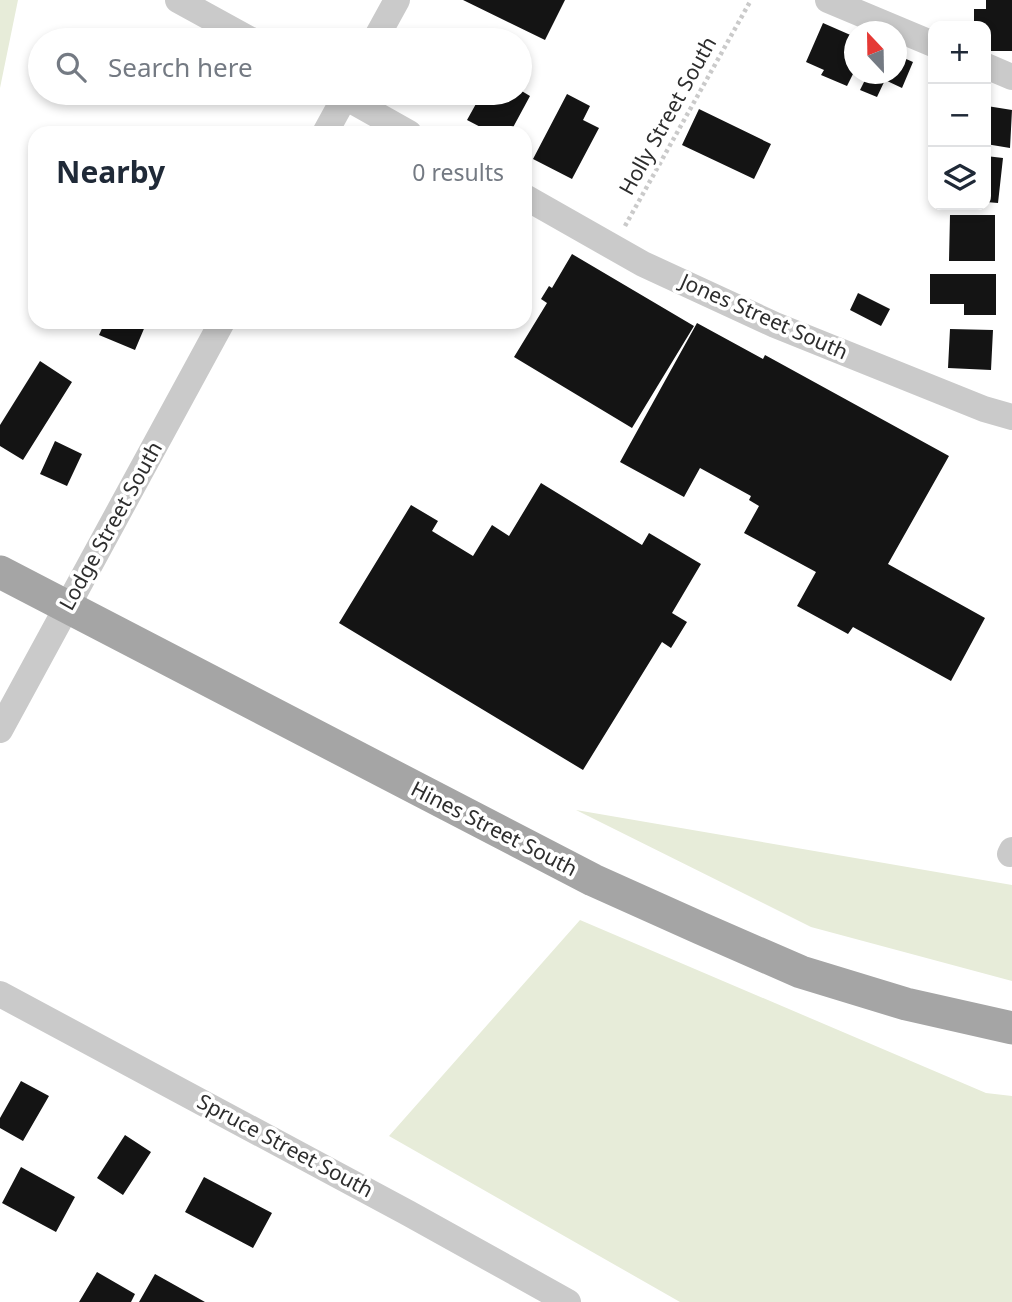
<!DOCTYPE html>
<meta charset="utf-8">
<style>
:root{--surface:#fff;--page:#f6f6f7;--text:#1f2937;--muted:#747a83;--line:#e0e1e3}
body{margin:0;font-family:"Noto Sans",sans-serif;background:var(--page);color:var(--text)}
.controls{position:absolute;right:21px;top:21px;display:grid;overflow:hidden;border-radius:14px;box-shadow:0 4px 10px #0003}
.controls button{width:63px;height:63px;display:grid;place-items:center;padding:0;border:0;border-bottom:2px solid var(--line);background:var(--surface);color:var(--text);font:35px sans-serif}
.compass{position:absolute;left:844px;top:21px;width:63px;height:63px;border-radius:50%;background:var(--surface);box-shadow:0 4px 10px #0003;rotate:338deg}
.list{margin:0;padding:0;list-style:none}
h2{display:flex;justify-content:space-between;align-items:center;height:91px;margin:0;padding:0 28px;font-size:30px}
h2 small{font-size:23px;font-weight:400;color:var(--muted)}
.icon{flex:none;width:38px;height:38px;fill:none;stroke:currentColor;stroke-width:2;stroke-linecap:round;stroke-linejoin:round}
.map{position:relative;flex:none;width:1012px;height:1302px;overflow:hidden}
.search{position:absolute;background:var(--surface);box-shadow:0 4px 10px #0003;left:28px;top:28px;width:504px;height:77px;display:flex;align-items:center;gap:18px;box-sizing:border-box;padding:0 24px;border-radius:38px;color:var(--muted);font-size:26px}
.panel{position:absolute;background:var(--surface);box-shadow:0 4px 10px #0003;left:28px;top:126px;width:504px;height:203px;border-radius:21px}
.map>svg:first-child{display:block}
.green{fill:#e7ecd9}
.building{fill:#141414}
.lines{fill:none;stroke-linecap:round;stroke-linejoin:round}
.path{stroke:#cacaca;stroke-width:4.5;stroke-dasharray:3.5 3.5;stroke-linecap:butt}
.minor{stroke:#cacaca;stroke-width:26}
.major{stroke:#a5a5a5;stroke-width:33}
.labels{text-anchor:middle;stroke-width:7;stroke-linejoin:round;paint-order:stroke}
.street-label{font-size:21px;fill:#2d2d2d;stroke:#fff}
</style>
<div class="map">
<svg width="1012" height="1302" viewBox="0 0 1012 1302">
<rect width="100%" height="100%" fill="#fff"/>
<path class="green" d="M0,0H18L0,88Z
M576,810L1012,885V981L811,927Z
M580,920L986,1093L1012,1096V1302H680L389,1136Z"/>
<path class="building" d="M463,0H565L545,40Z
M986,0H1012V51H986V26H974V9H986Z
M823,23L855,37V70L847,86L821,75L824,70L806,62Z
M897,55L913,62L902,88L885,80L877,97L860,90L868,74H897Z
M520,90L530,96L510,133H492L467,120L482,93H520Z
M567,94L590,106L583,120L599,128L572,179L533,159Z
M987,106L1012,110L1010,148L986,144Z
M699,109L771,144L754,179L682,145Z
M986,156L1003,158L998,203L986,202Z
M950,215H995V261H949Z
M572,254L694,326L632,428L514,357L547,303L541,299L549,286L552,288Z
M930,274H996V315H964V304H930Z
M858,293L890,309L881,326L850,310Z
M105,322H142L146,324L135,350L99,335Z
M697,323L763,359L765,355L949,456L888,564L985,618L951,681L853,627L848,634L797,606L816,572L744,533L759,506L749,500L751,496L700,468L684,497L620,462Z
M950,329L993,330L991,370L948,368Z
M40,361L72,382L23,460L0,446V425Z
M55,441L82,454L67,486L40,474Z
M541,483L642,545L649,533L701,564L672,613L687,622L671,648L662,642L583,770L339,623L411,505L438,521L432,531L473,556L492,525L509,536Z
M21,1081L49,1096L23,1141L0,1128V1118Z
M125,1135L151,1152L123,1195L97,1178Z
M21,1167L75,1197L56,1232L2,1203Z
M204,1177L272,1213L253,1248L185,1212Z
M97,1272L135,1294L131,1302H79Z
M155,1274L205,1302H139Z"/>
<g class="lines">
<path class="path" d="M625,226L751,0"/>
<path class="minor" d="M178,0L251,40
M828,0L933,44
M375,40L397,0
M986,66L1012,77
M338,93L409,133
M325,133L347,93
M525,197L643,264L775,325L984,409L1012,417
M0,730L222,322
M1010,854L1012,850
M0,994L408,1213L568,1302"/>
<path class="major" d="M0,572L593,880L700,928L801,972L906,1004L1012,1028"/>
</g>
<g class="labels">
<g class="street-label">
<text transform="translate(668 116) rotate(-61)" y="7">Holly Street South</text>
<text transform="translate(764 317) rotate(24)" y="7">Jones Street South</text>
<text transform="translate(111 526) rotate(-61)" y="7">Lodge Street South</text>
<text transform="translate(494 829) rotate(27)" y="7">Hines Street South</text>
<text transform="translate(285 1146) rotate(28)" y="7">Spruce Street South</text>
</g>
</g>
</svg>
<div class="controls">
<button>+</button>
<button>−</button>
<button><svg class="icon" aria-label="layers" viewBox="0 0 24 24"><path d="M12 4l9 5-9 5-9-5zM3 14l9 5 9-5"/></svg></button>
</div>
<svg class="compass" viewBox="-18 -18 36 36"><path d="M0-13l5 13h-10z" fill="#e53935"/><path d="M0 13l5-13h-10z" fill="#747a83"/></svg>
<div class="search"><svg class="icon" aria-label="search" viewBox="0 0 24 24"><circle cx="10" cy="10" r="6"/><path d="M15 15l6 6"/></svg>Search here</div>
<section class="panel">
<h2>Nearby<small>0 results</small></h2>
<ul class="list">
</ul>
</section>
</div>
